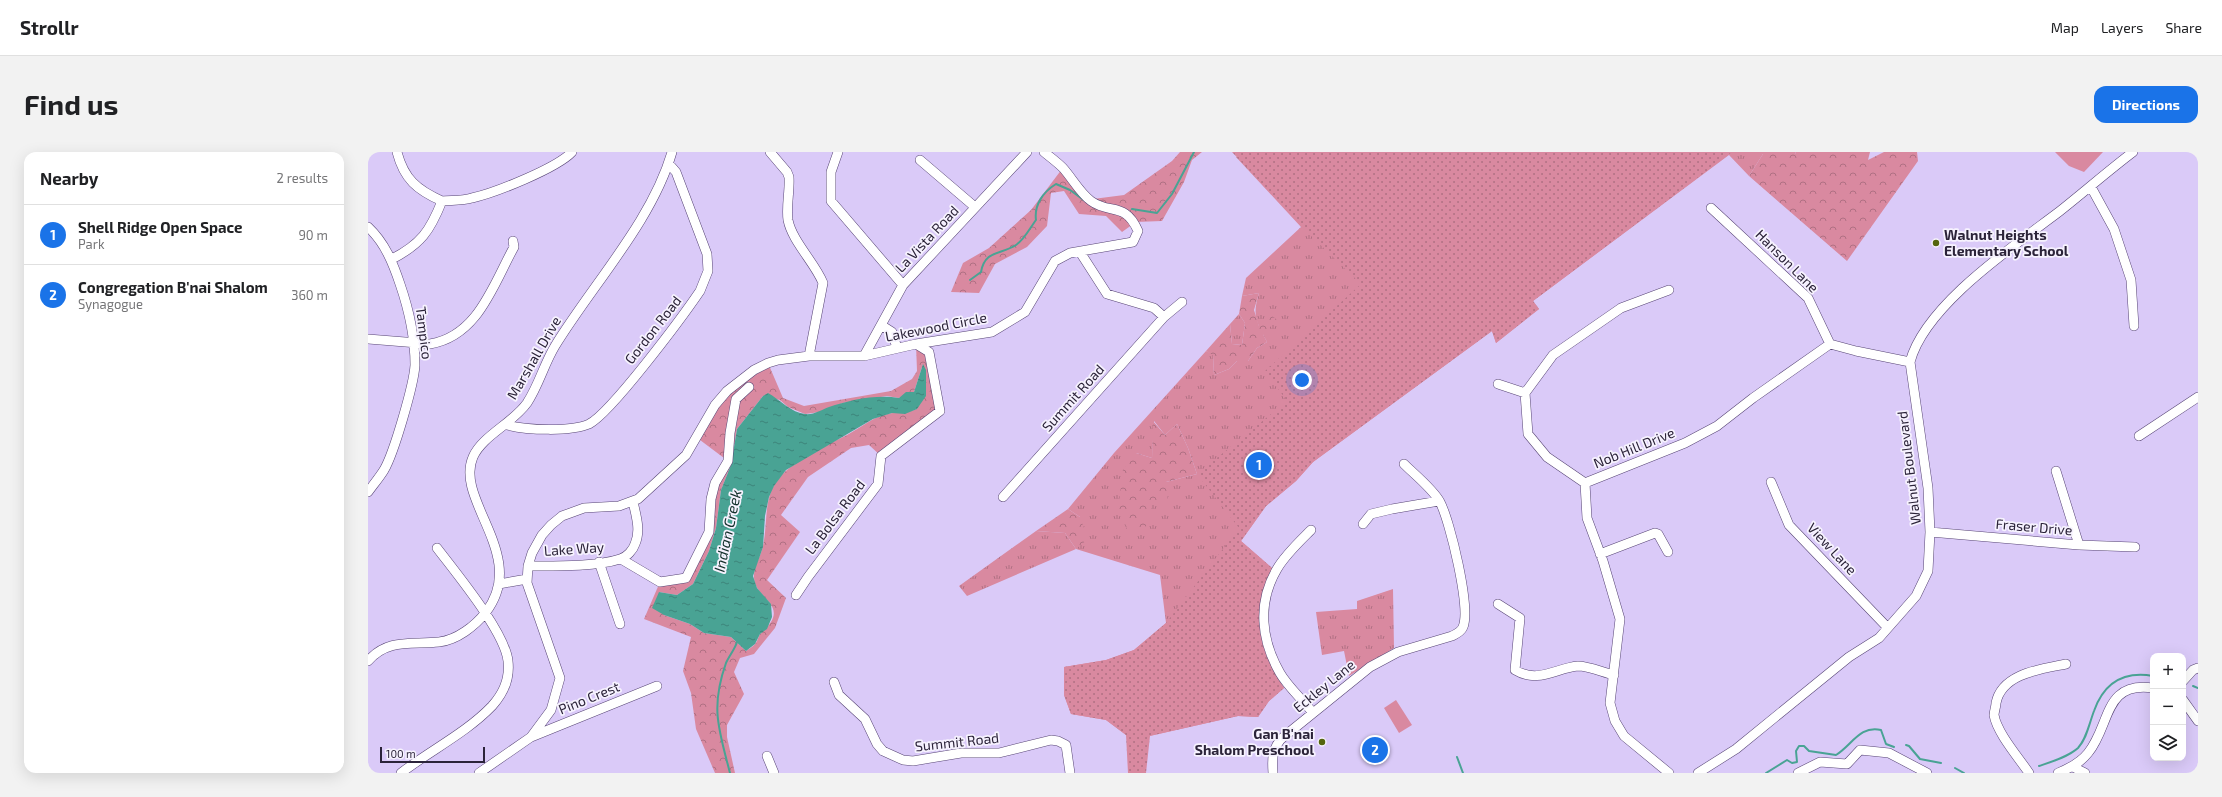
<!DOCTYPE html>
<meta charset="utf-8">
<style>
:root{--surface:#fff;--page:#f2f2f2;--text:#202124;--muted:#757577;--line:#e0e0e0;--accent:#1a73e8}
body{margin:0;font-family:"Exo 2",sans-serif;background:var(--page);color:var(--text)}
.controls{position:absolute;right:12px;bottom:12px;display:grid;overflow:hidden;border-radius:8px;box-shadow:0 4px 16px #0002}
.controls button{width:36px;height:36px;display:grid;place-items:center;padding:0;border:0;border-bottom:1px solid var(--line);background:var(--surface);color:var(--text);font:20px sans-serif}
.scale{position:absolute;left:12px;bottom:10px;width:105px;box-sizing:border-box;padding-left:4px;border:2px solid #2b2339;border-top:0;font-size:11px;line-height:14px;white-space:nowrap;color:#2b2339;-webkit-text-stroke:3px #f6f2fe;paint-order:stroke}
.you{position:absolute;left:934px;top:228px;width:14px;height:14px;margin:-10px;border:3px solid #fff;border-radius:50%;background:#1a73e8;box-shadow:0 0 0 6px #1a73e833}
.badge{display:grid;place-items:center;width:26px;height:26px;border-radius:50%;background:var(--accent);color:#fff;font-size:13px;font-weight:700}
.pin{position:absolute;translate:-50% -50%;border:2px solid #fff;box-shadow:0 1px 4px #0006}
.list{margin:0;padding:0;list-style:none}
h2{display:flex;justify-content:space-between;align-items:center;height:52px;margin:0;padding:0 16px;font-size:17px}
h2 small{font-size:13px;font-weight:400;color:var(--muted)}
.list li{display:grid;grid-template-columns:26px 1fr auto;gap:12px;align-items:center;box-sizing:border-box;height:60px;padding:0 16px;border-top:1px solid var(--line)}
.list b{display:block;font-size:15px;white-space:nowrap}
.list p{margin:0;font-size:13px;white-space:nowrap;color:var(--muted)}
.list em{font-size:13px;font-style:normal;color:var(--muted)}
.icon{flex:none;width:22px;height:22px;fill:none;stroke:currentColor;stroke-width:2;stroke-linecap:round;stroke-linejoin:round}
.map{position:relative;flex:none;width:1830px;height:621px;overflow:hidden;border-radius:12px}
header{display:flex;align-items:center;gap:24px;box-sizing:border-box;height:56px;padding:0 20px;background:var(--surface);border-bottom:1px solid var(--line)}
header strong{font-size:19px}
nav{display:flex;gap:22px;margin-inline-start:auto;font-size:14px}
.intro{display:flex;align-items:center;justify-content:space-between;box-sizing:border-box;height:96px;padding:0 24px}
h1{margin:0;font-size:28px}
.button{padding:10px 18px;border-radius:12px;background:var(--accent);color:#fff;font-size:14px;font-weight:700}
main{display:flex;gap:24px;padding:0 24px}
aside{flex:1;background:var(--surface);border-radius:12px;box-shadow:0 4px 16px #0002}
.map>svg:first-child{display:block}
.grass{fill:url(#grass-tufts);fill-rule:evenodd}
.forest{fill:url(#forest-crowns);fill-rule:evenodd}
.park{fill:url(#park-dots)}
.garden{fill:#d989a0}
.water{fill:url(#water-ripples)}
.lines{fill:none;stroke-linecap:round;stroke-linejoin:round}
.stream{stroke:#49a394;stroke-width:2}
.minor-casing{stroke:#574575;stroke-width:10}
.minor{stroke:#fff;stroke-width:9}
.poi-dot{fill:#54650d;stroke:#f6f2fe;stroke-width:1.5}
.labels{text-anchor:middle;stroke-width:3.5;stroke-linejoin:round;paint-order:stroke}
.poi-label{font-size:14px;font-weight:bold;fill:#2b2339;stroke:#f6f2fe;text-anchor:start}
.street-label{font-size:14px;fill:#2b2339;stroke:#f6f2fe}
.water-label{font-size:15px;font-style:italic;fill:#13302b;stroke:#f6f2fe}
</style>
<header>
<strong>Strollr</strong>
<nav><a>Map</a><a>Layers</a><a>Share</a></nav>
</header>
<div class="intro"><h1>Find us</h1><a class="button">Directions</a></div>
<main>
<aside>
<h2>Nearby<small>2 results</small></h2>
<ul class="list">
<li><span class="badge">1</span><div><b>Shell Ridge Open Space</b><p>Park</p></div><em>90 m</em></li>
<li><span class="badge">2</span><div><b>Congregation B'nai Shalom</b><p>Synagogue</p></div><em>360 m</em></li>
</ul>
</aside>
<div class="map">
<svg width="1830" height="621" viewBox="0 0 1830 621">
<defs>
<pattern id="grass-tufts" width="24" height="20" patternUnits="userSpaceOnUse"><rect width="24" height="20" fill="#d989a0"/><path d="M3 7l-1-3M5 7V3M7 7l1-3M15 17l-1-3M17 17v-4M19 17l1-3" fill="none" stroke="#b07083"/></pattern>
<pattern id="forest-crowns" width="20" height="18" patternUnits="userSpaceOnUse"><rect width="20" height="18" fill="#d989a0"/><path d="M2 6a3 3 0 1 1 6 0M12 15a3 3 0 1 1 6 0" fill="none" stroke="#b07083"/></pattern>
<pattern id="park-dots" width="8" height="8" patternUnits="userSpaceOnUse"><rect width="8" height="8" fill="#d989a0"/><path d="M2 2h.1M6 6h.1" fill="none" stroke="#b07083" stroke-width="1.8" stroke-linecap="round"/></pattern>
<pattern id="water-ripples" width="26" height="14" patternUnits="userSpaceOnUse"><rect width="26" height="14" fill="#49a394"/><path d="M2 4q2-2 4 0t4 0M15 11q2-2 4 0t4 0" fill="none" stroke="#3d847a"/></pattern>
</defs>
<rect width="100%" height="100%" fill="#dacaf8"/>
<path class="grass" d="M1251,0H1428L1427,2H1395L1381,24L1361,3L1165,149L1171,157L1128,191L1124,179L945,310L928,329L898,354L873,389L904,416C884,462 888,493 916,536L901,549L890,565L870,564L781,584L758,583L738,568L703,562L696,543V515L738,508L766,498L798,471L792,423L708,397L599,444L591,434L668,379L697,381L708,397L712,365L700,357L746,301L838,199L845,202L846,223L861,217L869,209H880L889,196L899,190C888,169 884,164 891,141L874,144L878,126L933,75L868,5ZM786,269L797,283L809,272L820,296L829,322L798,330L785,348L768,301L784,306Z
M871,162L877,171L874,193L864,192L862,172Z
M1025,437L1026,496L981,524L976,499L954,503L948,460L989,457V449Z"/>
<path class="forest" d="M812,0H834L824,8L816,30L794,69L768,70L754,80L738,64L711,62L696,39L683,41L679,74L659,95L627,112L611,141L583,140L595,111L621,96L663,58L694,17L725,47L756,43L804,9Z
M1428,0H1502L1500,8L1516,0H1549L1550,9L1479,109L1381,24L1395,2H1427Z
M891,141L886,158L891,174L902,162L909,168L895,182L899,190L889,196L880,209H869L861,217L846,223L845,203L838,199L862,172L864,192L874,193L877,171L871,162L874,144Z
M548,192L561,200L572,259L513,304L501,293L483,296L440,325L413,363L432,380L399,428L418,446L407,476L386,502L372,506L366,520L376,542L359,573V585L367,621H347L328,577L323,541L315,519L323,485L276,467L292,430L318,426L341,380L343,347L360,309L328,285L347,253L400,211L415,246L436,254L523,239L544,227L549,219ZM555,212L549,257C536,262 528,259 516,263C502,267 492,276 479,283C459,293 436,303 419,318C393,339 401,366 395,394C393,404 385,415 386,426C387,448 425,453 393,481C390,484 390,489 387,492C385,495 380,497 378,499L363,485L336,481L322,472L296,463L291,440L309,443L325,432L341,399L348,376L353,338L363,313L369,277L395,244L412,248L420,255L437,262L452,260L475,251L519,244L531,246L546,240Z
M785,269L797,283L809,272L820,296L829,322L798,330L800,350L785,348L779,374L760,379L750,359L755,317L768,301L784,306Z
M700,357L712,365L720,387L708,397L697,381L668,379Z"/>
<path class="park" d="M864,0H1364L1165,149L1171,157L1128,191L1124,179L945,310L928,329L898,354L873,389L904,416C884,462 888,493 916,536L901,549L890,565L870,564L782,584L778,621H760L758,583L738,568L703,562L696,543V515L738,508L766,498L798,471L871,376L829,322L919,249L897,219L993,132L934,75Z"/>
<path class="garden" d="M1687,0H1735L1716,20L1701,14Z
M1028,548L1044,573L1031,581L1016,556Z"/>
<path class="water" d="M555,212L558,218V244L549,257L537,262L524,261L505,267L418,318L406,334L401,345L397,364L395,395L385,424L389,436L403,452L404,465L399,477L392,482L387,492L378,499L363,485L336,481L322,472L296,463L284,456L291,440L309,443L325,432L341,399L348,376L353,338L363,313L369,277L395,244L400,241C411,247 424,261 437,262C446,263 453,258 461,255C481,248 509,242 531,246L538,240H546Z"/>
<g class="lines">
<path class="stream" d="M764,57L789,61L804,42L826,0
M602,128L613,120C617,98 632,103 648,93C656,88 662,76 668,68C666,53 675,40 688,32L702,38L717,49
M1825,534L1830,536
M1538,593L1541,594L1552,607L1573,611
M1089,605L1095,621
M1671,614C1683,610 1700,605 1710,596C1719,586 1721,572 1726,559C1736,531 1756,519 1785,524
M1587,616L1596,621
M362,621C351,578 342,556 358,511C361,504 367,497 369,490
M1398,621L1419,608L1424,611L1429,610L1428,599L1431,594H1436L1441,599L1468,603C1484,593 1492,573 1513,578L1518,592L1526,595"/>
<g class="minor-casing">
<path id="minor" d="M29,0C36,27 49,38 74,49
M402,0L419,20L421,25C422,39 418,54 420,68C424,89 447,111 455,131L441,204
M470,0L463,20V49L535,133
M552,8L607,55
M1723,35L1746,77L1763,128L1766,174
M74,49C83,48 94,49 104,46C127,41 189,16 204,0
M1343,56L1440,146L1462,192
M0,75C17,91 25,111 32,132C41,158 47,186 47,213C46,232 26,301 16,318C11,326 5,333 0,340
M712,100L739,142L786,156L796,165
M24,107C53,92 62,79 74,49
M513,173L524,180L529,196
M0,187L62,192C110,184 125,133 146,95L145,89
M496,204L535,133L659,0
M1130,232L1157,241
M139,273C158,278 203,280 221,272C243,261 315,164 332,139L340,119L339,102L308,20L301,12
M1771,284L1830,245
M1688,319L1711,393
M1403,330L1421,373L1519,475
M1217,331L1179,305L1160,282L1157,241L1185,203L1253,156L1301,138
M635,345L796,165L814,150
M995,372L1003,362L1024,357L1071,349
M943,378C931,390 917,403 909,417C889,451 893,488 912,521C920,535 935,548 945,561
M1562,380L1711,393L1767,395
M1232,402L1287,381L1290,382L1300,400
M253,407L292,430L318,426L341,380L343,347L347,331L360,309L362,281L368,247L381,235
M231,410L252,472
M160,414C186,414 228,415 252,407C259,405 265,398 267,392C273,379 268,363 265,350
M131,432L159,427
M428,443L440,425L510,332L513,304L572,259L561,200L548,192
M1130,452L1152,466L1147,518C1170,532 1188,516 1210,514C1221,514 1236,521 1246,523
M0,509C20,486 44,493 71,490C89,488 107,474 118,460C161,404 86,348 105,305C114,284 145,271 159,251C171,233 176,212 187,194C225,132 284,69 304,0
M1815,529L1825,518L1830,516
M466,530L471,543L497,567L509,592L515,599L535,608L545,609L593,601H631L683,588L690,589L698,593L702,621
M1815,548L1830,569
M163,585L289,534
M399,604L406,621
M1705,615L1717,621
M33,621C63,598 98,581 124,554C135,542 142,526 140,509C137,480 88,421 69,396
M111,621L163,585L183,558L192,526L159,431L160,414L164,401L174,383L183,373L194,364L216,356L251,354L270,347L318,303L347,253L359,239L386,218L400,211L410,208L441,204H496L548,192L624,180L657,160L687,109L702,101L765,90L770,79C757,49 742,63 723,49C712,41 704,26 695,16C689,10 682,5 676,0
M905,621C904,607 904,598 913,587L1002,515L1030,500L1084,484C1088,482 1093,480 1095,475C1103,456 1082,369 1072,350C1065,337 1046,322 1036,312
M1301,621L1256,584L1247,569L1242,551L1252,467L1235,409L1219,366L1217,331L1317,291L1349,274L1385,246L1462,192L1488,199L1542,210
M1330,621L1368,597L1481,505L1511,486L1548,444L1560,419L1562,380L1560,336L1542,210C1557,153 1646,94 1692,59C1716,40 1740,19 1765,0
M1430,621L1452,610L1479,612L1492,598L1521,601L1559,621
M1661,621C1651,606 1629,581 1626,563C1626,560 1628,555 1628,551C1634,521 1674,517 1698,512
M1690,621C1702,616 1712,611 1720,601C1743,573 1735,529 1785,536"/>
</g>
<use href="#minor" class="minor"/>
</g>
<g class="poi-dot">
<circle cx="1568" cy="91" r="4"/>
<circle cx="954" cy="590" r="4"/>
</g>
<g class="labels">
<g class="poi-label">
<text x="1576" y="88">Walnut Heights<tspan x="1576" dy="16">Elementary School</tspan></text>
<text x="946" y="587" text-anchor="end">Gan B'nai<tspan x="946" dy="16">Shalom Preschool</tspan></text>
</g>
<g class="street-label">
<text transform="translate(559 87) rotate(-47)" y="5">La Vista Road</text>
<text transform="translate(1419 109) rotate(45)" y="5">Hanson Lane</text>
<text transform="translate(568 175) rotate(-11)" y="5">Lakewood Circle</text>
<text transform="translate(285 178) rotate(-52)" y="5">Gordon Road</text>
<text transform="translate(56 181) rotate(83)" y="5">Tampico</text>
<text transform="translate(166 206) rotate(-60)" y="5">Marshall Drive</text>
<text transform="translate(705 246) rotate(-48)" y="5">Summit Road</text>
<text transform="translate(1266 296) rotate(-22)" y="5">Nob Hill Drive</text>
<text transform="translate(1541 316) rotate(-97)" y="5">Walnut Boulevard</text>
<text transform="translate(467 365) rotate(-53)" y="5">La Bolsa Road</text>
<text transform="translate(1666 375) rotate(5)" y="5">Fraser Drive</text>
<text transform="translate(206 397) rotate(-4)" y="5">Lake Way</text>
<text transform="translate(1464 397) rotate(47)" y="5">View Lane</text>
<text transform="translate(956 534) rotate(-39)" y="5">Eckley Lane</text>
<text transform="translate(221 546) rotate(-22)" y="5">Pino Crest</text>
<text transform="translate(589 590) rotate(-6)" y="5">Summit Road</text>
</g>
<g class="water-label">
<text transform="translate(360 379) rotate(-78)" y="5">Indian Creek</text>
</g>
</g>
</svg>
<div class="controls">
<button>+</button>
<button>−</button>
<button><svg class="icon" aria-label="layers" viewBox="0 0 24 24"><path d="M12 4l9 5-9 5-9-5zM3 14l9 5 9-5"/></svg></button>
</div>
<div class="scale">100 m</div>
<div class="you"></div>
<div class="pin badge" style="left:891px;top:313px">1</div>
<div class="pin badge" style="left:1007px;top:598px">2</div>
</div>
</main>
